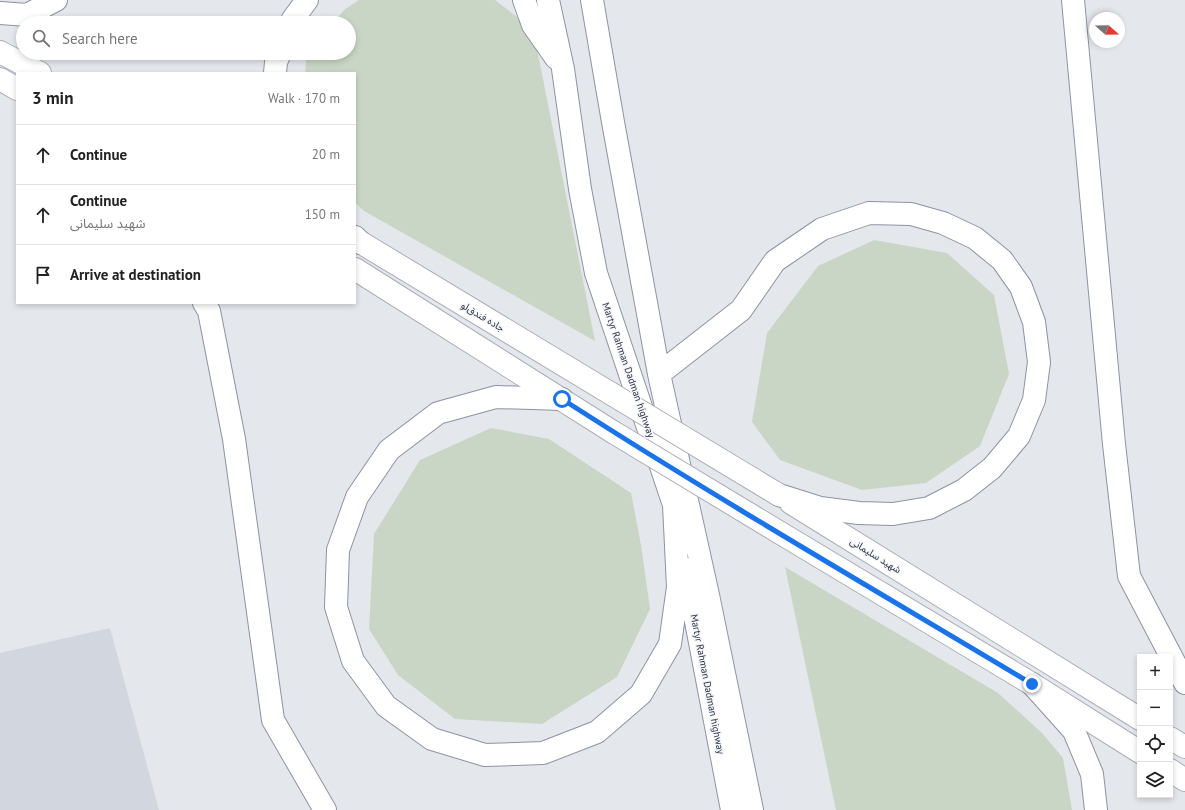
<!DOCTYPE html>
<meta charset="utf-8">
<style>
:root{--surface:#fff;--page:#f6f6f6;--text:#222;--muted:#767676;--line:#e0e0e0}
body{margin:0;font-family:"PT Sans","Noto Sans Arabic",sans-serif;background:var(--page);color:var(--text)}
.controls{position:absolute;right:12px;bottom:12px;display:grid;overflow:hidden;border-radius:0px;box-shadow:0 2px 6px #0003}
.controls button{width:36px;height:36px;display:grid;place-items:center;padding:0;border:0;border-bottom:1px solid var(--line);background:var(--surface);color:var(--text);font:20px sans-serif}
.compass{position:absolute;left:1089px;top:12px;width:36px;height:36px;border-radius:50%;background:var(--surface);box-shadow:0 2px 6px #0003;rotate:110deg}
.stop{position:absolute;width:12px;height:12px;margin:-9px;border:3px solid #1a73e8;border-radius:50%;background:#fff}
.stop.end{background:#1a73e8;border-color:#fff;box-shadow:0 1px 4px #0008}
.list{margin:0;padding:0;list-style:none}
h2{display:flex;justify-content:space-between;align-items:center;height:52px;margin:0;padding:0 16px;font-size:17px}
h2 small{font-size:13px;font-weight:400;color:var(--muted)}
.list li{display:grid;grid-template-columns:26px 1fr auto;gap:12px;align-items:center;box-sizing:border-box;height:60px;padding:0 16px;border-top:1px solid var(--line)}
.list b{display:block;font-size:15px;white-space:nowrap}
.list p{margin:0;font-size:13px;white-space:nowrap;color:var(--muted)}
.list em{font-size:13px;font-style:normal;color:var(--muted)}
.icon{flex:none;width:22px;height:22px;fill:none;stroke:currentColor;stroke-width:2;stroke-linecap:round;stroke-linejoin:round}
.map{position:relative;flex:none;width:1185px;height:810px;overflow:hidden}
.search{position:absolute;background:var(--surface);box-shadow:0 2px 6px #0003;left:16px;top:16px;width:340px;height:44px;display:flex;align-items:center;gap:10px;box-sizing:border-box;padding:0 14px;border-radius:22px;color:var(--muted);font-size:15px}
.panel{position:absolute;background:var(--surface);box-shadow:0 2px 6px #0003;left:16px;top:72px;width:340px;height:232px;border-radius:0px}
.map>svg:first-child{display:block}
.built{fill:#d2d6de}
.green{fill:#c9d6c5}
.lines{fill:none;stroke-linecap:round;stroke-linejoin:round}
.secondary-casing{stroke:#a9aeb7;stroke-width:24}
.highway-casing{stroke:#8b94a3;stroke-width:24}
.secondary{stroke:#fff;stroke-width:22}
.highway{stroke:#fff;stroke-width:22}
.secondary-bridge-casing{stroke:#a9aeb7;stroke-width:24;stroke-linecap:butt}
.secondary-bridge{stroke:#fff;stroke-width:22}
.route{stroke:#1a73e8;stroke-width:5}
.labels{text-anchor:middle;stroke-width:3;stroke-linejoin:round;paint-order:stroke}
.street-label{font-size:10px;fill:#2b3445;stroke:#f4f6f9}
</style>
<div class="map">
<svg width="1185" height="810" viewBox="0 0 1185 810">
<rect width="100%" height="100%" fill="#e4e7ec"/>
<path class="built" d="M110,628L159,810H0V653Z"/>
<path class="green" d="M359,0H495L517,17L537,49L595,341L364,211L355,202V73H305L307,53H349V23H333L344,10Z
M874,240L947,253L994,295L1009,374L980,446L926,483L862,490L780,460L752,422L767,333L818,266Z
M491,428L549,439L631,493L641,545L650,609L617,677L542,724L455,719L398,675L369,629L374,534L420,460Z
M785,567L998,693L1042,733L1063,758L1072,810H836Z"/>
<g class="lines">
<g class="secondary-casing">
<path id="secondary" d="M0,52L40,73
M0,79L17,89
M355,239L610,393
M355,269L613,432
M791,503L1140,719
M787,537L1032,684L1140,752
M1170,738L1185,747
M1170,770L1185,780"/>
</g>
<g class="highway-casing">
<path id="highway" d="M524,0L533,25L556,58
M548,0L563,69L580,189L596,273L674,505L677,519
M592,0L613,122L659,374L708,595L752,810
M1073,0L1114,444L1129,576L1185,683
M0,13L27,15L56,0
M291,23L293,19L307,0
M275,73L276,62L280,53
M355,237L361,243
M204,303L209,311L234,439L273,720L325,810
M659,374L741,310L775,261L822,229L869,213L911,214L943,223L975,238L1002,260L1021,287L1034,322L1039,362L1034,400L1019,436L992,468L964,490L929,508L893,514L859,513L820,508L779,495
M562,399L496,397L438,413L389,450L357,497L338,550L336,607L353,661L386,706L432,739L485,755L543,753L597,732L641,694L670,644L678,587L674,505
M686,569L732,810
M1032,684L1074,731L1092,774L1096,810"/>
</g>
<use href="#secondary" class="secondary"/>
<use href="#highway" class="highway"/>
<g class="secondary-bridge-casing">
<path id="secondary-bridge" d="M610,393L779,495
M613,432L787,537"/>
</g>
<use href="#secondary-bridge" class="secondary-bridge"/>
</g>
<g class="lines">
<path class="route" d="M562,399C716,498 875,590 1032,684"/>
</g>
<g class="labels">
<g class="street-label">
<text transform="translate(483 316) rotate(31)" y="4">جاده فندق‌لو</text>
<text transform="translate(629 370) rotate(71)" y="4">Martyr Rahman Dadman highway</text>
<text transform="translate(876 555) rotate(32)" y="4">شهید سلیمانی</text>
<text transform="translate(708 684) rotate(79)" y="4">Martyr Rahman Dadman highway</text>
</g>
</g>
</svg>
<div class="controls">
<button>+</button>
<button>−</button>
<button><svg class="icon" aria-label="locate" viewBox="0 0 24 24"><circle cx="12" cy="12" r="6"/><path d="M12 2v4M12 18v4M2 12h4M18 12h4"/></svg></button>
<button><svg class="icon" aria-label="layers" viewBox="0 0 24 24"><path d="M12 4l9 5-9 5-9-5zM3 14l9 5 9-5"/></svg></button>
</div>
<svg class="compass" viewBox="-18 -18 36 36"><path d="M0-13l5 13h-10z" fill="#e53935"/><path d="M0 13l5-13h-10z" fill="#767676"/></svg>
<div class="stop" style="left:562px;top:399px"></div>
<div class="stop end" style="left:1032px;top:684px"></div>
<div class="search"><svg class="icon" aria-label="search" viewBox="0 0 24 24"><circle cx="10" cy="10" r="6"/><path d="M15 15l6 6"/></svg>Search here</div>
<section class="panel">
<h2>3 min<small>Walk · 170 m</small></h2>
<ul class="list">
<li><svg class="icon" aria-label="ahead" viewBox="0 0 24 24"><path d="M12 20V5M6 11l6-6 6 6"/></svg><div><b>Continue</b></div><em>20 m</em></li>
<li><svg class="icon" aria-label="ahead" viewBox="0 0 24 24"><path d="M12 20V5M6 11l6-6 6 6"/></svg><div><b>Continue</b><p>شهید سلیمانی</p></div><em>150 m</em></li>
<li><svg class="icon" aria-label="arrive" viewBox="0 0 24 24"><path d="M6 21V4h12l-3 4 3 4H6"/></svg><div><b>Arrive at destination</b></div></li>
</ul>
</section>
</div>
